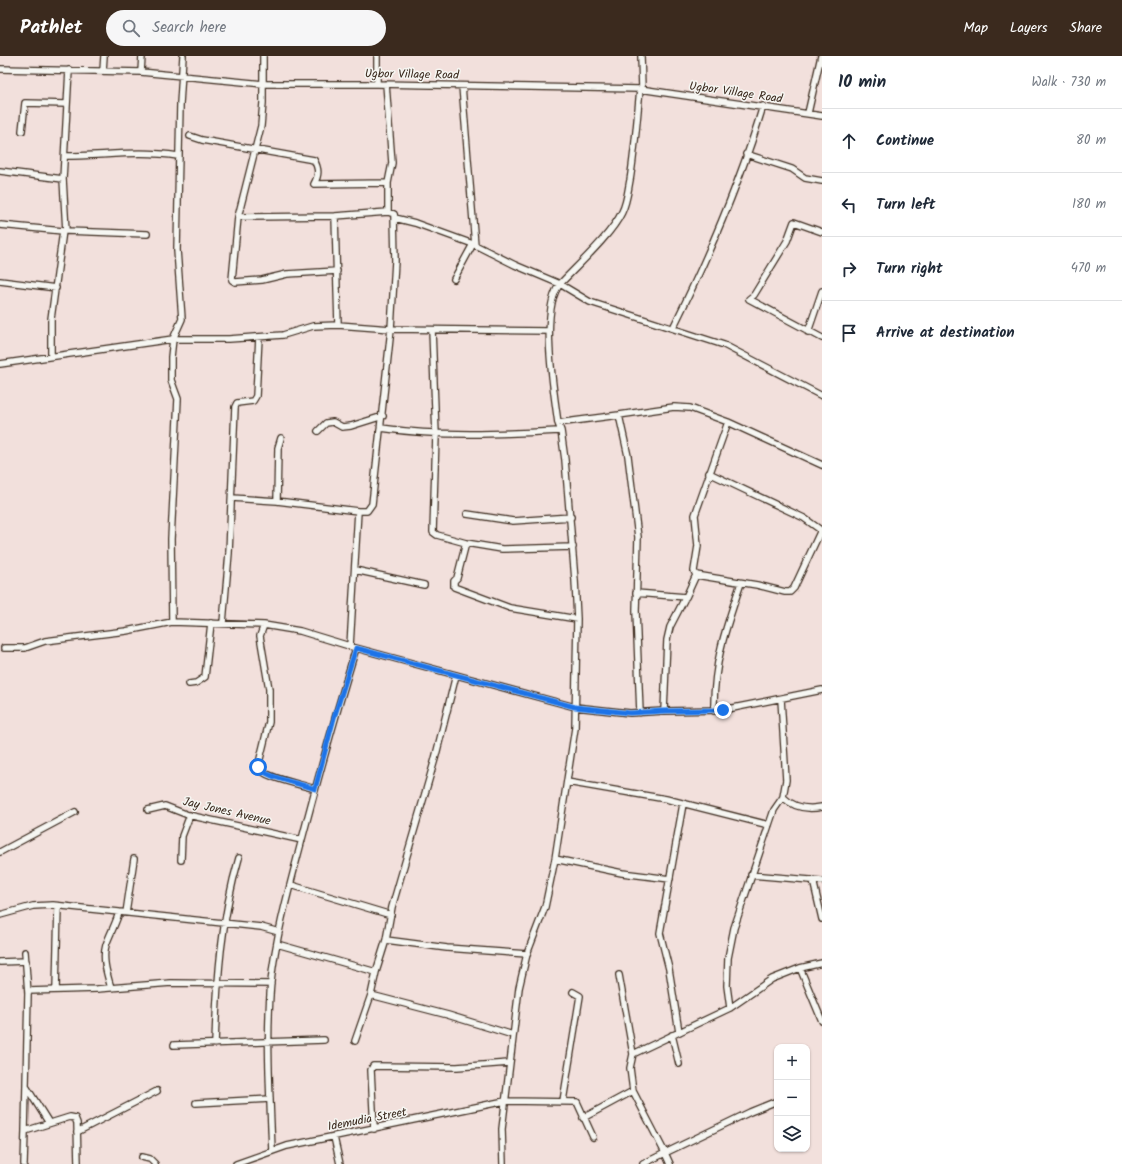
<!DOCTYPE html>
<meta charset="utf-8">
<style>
:root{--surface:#fff;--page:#f6f6f7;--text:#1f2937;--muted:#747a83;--line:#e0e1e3;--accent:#3b2a1e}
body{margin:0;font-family:Kalam,sans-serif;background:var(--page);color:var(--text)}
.controls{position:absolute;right:12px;bottom:12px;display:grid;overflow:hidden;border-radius:8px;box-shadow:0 1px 3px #0004}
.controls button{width:36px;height:36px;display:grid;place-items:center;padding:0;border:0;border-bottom:1px solid var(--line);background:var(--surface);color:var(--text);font:20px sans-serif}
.stop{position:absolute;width:12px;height:12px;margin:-9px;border:3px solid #1a73e8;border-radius:50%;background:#fff}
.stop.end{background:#1a73e8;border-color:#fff;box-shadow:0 1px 4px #0008}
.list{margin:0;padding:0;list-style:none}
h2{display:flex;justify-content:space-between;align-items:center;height:52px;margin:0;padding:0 16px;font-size:17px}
h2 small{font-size:13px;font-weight:400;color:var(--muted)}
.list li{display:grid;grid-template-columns:26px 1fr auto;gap:12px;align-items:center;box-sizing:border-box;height:64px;padding:0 16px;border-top:1px solid var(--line)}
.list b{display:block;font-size:15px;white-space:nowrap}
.list em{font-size:13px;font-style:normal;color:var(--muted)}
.icon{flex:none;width:22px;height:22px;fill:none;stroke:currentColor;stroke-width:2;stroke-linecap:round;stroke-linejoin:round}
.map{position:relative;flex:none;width:822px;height:1108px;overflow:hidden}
header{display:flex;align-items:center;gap:24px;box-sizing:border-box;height:56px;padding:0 20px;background:var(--accent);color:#fff}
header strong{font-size:19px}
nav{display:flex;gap:22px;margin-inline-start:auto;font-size:14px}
.search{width:280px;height:36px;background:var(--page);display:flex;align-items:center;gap:10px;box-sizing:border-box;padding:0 14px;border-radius:22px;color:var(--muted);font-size:15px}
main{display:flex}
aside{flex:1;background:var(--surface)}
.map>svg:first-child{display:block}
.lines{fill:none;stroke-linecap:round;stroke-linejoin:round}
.minor-casing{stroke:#3b2a1e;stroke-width:8}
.minor{stroke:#f6f6f2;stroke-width:5.5}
.route{stroke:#1a73e8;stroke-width:5}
.labels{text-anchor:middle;stroke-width:3;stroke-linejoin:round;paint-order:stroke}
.street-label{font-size:12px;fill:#3b2a1e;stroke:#f6f6f2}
</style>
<header>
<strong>Pathlet</strong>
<div class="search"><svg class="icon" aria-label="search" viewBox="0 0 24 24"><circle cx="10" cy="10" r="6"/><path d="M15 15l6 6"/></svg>Search here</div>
<nav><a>Map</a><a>Layers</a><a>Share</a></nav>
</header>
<main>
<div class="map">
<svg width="822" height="1108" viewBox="0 0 822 1108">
<rect width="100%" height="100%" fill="#f2e0dc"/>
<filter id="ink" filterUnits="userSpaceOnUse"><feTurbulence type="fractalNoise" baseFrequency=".025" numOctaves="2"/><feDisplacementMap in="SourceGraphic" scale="8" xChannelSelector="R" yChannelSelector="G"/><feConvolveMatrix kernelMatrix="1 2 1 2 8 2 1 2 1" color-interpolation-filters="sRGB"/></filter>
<g filter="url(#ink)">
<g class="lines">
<g class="minor-casing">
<path id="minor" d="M263,0V47L261,70L238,161L232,224L235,226L262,224L287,218L337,215
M377,0V28
M641,0L642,33
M0,13L141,16L263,28H377L640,33L822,60
M103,15L104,0
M141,16L142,0
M386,28L392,107L388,127V156L394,158L395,162L415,167L473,188L515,209L560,228L590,246L724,289L822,340
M462,30L475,189
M808,57L821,0
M22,75L25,47L67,48
M190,80L202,84L314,104C319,113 319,119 314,128L388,127
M746,98L792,113L805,122L822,125
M65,100C103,100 140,94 178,100
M0,115L63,123
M335,160L338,269
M238,161L335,160L388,156
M0,169L63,175
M66,175L147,178
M822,176L794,166L787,185L754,239L749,243L822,282
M454,223L473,188
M0,225L56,232
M673,272C708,201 740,127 763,50
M432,274L436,379L433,476L437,479L466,487L502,493L573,491
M808,276L822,235
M51,300V263L63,175H66L63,123L69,14
M0,308L173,283H229L283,279L313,270L338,269L391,273L549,275
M619,359L674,351L690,352L728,366L822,409
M728,366L695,459L698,490L694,515L696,519L757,529L785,536H790L794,532L821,474
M558,367L619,359L628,400L638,481L636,555L640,657
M381,372C441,381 500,378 561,375
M318,375L326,367L333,366L342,371L351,370L383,360
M709,417L804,462L822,475
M232,442L277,445L358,455H367L372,448L391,273L395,205L394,159
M277,445L278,392L281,382
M467,458L513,465L571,461
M466,487L457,522L454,525V531L510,552L577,563
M355,514L424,529
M636,537L686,541L696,519
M172,566L171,483L178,343L171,324V301L173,283L182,263L177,194L180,48L183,0
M223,567L229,497L235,351L237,347L253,345L256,340L259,281
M264,569L260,580L269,633V666L258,711C263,722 302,728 315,733
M350,590L358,455
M4,592H25L45,585L126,575L172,566L264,569L300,575L356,592L575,651L630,657L664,655L723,654L822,634
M189,628L196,627L205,621L211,567
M664,655L667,584L670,571L685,542
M714,655C713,608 726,571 741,527
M567,726L666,743L769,769
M783,741C794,752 807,754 822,751
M148,754L165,750L188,759L302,784
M0,796L75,756
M555,803L622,817L670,823
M181,804L182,780L190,759
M751,819L822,825
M813,824L822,863
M291,829L391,859
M126,857L134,803
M0,859L33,850L53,849L261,871L279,876
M386,884L392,851L435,703L456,619
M277,888L376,916L386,884L447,892L527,898
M25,896L28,937L25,1075L70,1061L75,1062L77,1067L78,1108
M0,906L26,905
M800,912L822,965
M619,919L633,998L630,1012L633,1035L665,1097L750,1056L777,1045
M111,932C107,918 102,903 106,889C110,877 116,868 119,856
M56,934L58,850
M28,935L97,933L171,927L271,928
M371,939L448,959L513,979
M730,952L727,930L728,902L734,872L774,754L783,741L786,724L781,643
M679,976L669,913L660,877L683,748
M672,979L679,1008
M355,985L371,939L376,916
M215,988C217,925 221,863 239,802
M174,989L324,984
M633,998L730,952L772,923L800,912L822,907
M27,1032L49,1067
M563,1045L580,940L573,936
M196,1047L270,1043
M583,1062L633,1035
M374,1073L371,1014L373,1010L457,1011L509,1007
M77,1076L157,1035
M334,1081L340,1108
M272,1095C270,1040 266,981 271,926C276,879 289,833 301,787C318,722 336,657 356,592
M142,1101L150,1103L155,1108
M24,1108L25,1075
M236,1108L287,1090L505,1045L577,1046L593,1081
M503,1108L502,1073L519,932L527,898L545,851L555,803L575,672L577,563L575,524L565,404L561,375L558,367C554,336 539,250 561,227C578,209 612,178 622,156C627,146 628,134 630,124C635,94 637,63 640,33
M643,1108L665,1097L670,1108"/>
</g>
<use href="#minor" class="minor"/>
</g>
</g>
<g class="lines" filter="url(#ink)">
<path class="route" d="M258,711C263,721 303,728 315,733L334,662L356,592L575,651L630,657L664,655L723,654"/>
</g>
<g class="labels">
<g class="street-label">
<text transform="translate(412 18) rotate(1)" y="4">Ugbor Village Road</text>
<text transform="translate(736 36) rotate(8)" y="4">Ugbor Village Road</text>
<text transform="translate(227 755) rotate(13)" y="4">Jay Jones Avenue</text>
<text transform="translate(367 1063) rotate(-11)" y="4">Idemudia Street</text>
</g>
</g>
</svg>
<div class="controls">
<button>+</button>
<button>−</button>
<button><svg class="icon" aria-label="layers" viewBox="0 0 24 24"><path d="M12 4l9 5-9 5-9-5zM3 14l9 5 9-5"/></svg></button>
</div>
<div class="stop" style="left:258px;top:711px"></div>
<div class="stop end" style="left:723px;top:654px"></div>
</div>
<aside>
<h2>10 min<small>Walk · 730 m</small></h2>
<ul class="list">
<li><svg class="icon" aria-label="ahead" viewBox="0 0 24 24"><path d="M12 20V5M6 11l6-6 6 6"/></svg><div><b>Continue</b></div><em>80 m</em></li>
<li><svg class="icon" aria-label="left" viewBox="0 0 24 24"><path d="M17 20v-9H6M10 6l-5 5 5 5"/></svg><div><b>Turn left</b></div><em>180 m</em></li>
<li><svg class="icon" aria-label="right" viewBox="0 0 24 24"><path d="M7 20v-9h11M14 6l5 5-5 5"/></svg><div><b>Turn right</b></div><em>470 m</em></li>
<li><svg class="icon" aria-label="arrive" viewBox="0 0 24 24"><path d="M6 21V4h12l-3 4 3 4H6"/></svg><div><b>Arrive at destination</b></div></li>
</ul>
</aside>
</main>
